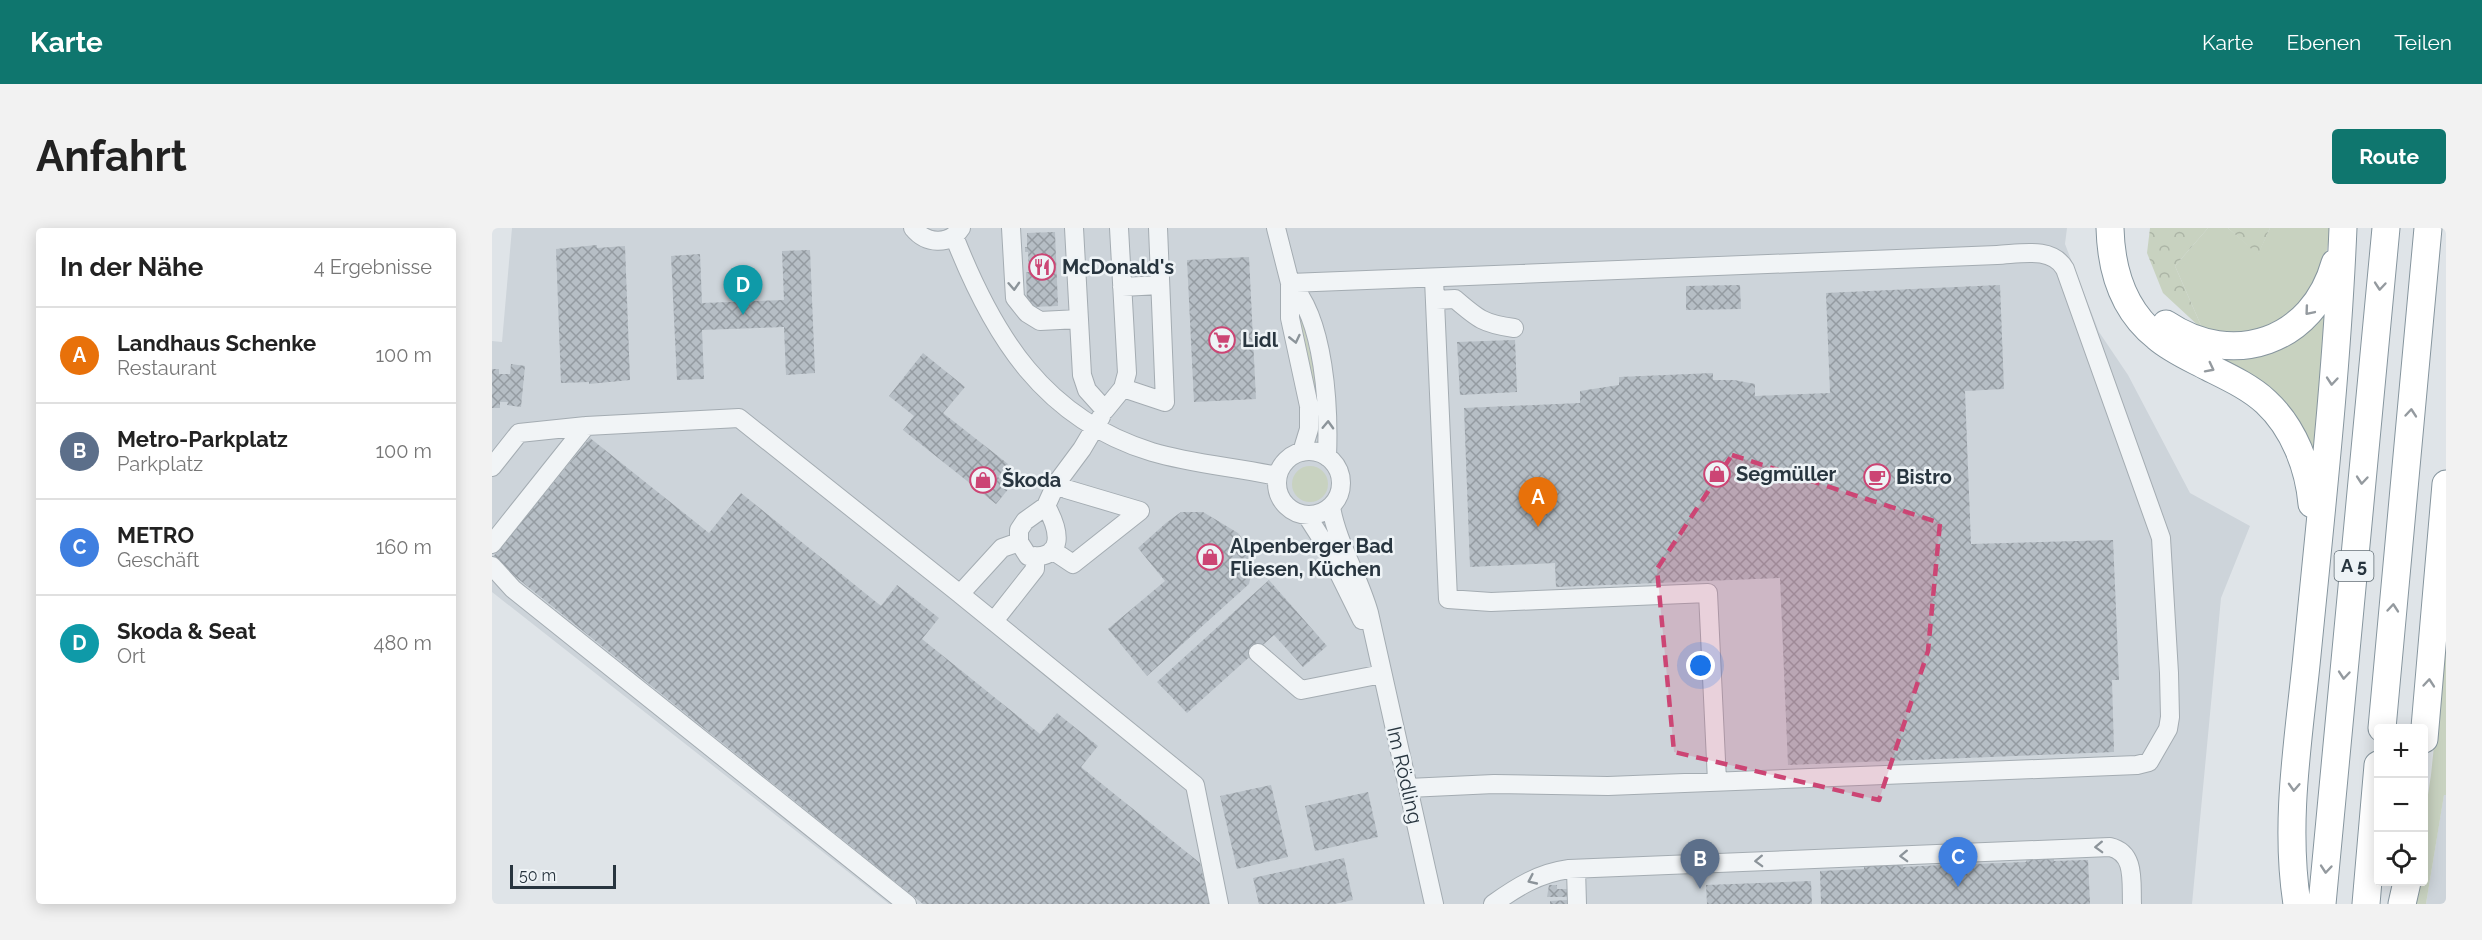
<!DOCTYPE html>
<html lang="de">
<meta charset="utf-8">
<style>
:root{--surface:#fff;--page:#f2f2f2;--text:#222;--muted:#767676;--line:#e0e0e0;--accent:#0f766e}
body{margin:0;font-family:Raleway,sans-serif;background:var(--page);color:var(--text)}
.controls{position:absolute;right:18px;bottom:18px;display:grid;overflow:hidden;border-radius:6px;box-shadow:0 3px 15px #0003}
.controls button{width:54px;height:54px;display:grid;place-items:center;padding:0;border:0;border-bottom:2px solid var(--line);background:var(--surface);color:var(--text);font:30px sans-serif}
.scale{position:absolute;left:18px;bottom:15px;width:106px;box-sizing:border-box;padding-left:6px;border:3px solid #28353f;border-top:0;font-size:16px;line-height:21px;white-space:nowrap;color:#28353f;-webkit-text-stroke:4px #eef3f6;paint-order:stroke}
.you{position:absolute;left:1209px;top:438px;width:21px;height:21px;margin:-15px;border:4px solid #fff;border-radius:50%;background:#1a73e8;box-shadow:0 0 0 9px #1a73e833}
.badge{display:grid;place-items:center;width:39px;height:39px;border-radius:50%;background:var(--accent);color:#fff;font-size:20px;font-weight:700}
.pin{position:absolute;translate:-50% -50px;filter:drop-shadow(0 2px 3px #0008)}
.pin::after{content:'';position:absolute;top:32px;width:21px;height:18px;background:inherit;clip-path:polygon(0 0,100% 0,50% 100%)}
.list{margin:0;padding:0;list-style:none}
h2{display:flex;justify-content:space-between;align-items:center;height:78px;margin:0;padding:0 24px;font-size:26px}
h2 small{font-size:20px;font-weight:400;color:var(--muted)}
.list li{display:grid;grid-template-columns:39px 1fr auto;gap:18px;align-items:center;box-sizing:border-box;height:96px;padding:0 24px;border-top:2px solid var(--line)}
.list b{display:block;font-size:22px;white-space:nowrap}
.list p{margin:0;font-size:20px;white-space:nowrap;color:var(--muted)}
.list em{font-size:20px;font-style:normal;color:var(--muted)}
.icon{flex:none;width:33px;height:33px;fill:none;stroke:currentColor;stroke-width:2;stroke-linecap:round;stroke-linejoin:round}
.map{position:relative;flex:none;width:1954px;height:676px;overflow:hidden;border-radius:6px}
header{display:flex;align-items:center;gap:36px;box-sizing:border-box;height:84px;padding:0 30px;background:var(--accent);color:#fff}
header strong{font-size:28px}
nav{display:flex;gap:33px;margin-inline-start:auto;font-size:21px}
.intro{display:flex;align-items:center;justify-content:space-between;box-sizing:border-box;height:144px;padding:0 36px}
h1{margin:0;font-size:42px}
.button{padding:15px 27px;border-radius:6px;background:var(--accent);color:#fff;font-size:21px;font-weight:700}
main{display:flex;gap:36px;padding:0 36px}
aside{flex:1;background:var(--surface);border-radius:6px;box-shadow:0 3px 15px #0003}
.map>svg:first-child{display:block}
.built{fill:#cdd4da}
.grass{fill:#c8d2c0}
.forest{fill:url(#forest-crowns)}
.building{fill:url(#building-cross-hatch)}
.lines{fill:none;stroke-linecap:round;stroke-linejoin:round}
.minor-casing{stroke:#a4acb2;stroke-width:20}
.highway-casing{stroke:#86959e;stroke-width:29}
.minor{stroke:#f1f4f6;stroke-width:18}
.highway{stroke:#fff;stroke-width:27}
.oneway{stroke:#8c949a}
.oneway2{stroke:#949a9f}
.marked{fill:#cc4574;fill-opacity:0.2;stroke:#cc4574;stroke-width:4.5;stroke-dasharray:12 8;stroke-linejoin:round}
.labels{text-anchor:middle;stroke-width:5;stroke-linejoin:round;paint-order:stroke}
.shield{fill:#eef3f6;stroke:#636e76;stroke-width:1.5}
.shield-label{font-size:18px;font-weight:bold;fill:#28353f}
.poi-label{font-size:20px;font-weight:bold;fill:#28353f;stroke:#eef3f6;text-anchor:start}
.street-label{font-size:20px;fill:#28353f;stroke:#eef3f6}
</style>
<header>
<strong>Karte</strong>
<nav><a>Karte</a><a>Ebenen</a><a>Teilen</a></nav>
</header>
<div class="intro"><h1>Anfahrt</h1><a class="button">Route</a></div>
<main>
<aside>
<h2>In der Nähe<small>4 Ergebnisse</small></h2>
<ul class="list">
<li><span class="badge" style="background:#e8710a">A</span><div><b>Landhaus Schenke</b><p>Restaurant</p></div><em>100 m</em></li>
<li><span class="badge" style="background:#5c6f8a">B</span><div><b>Metro-Parkplatz</b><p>Parkplatz</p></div><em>100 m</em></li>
<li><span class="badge" style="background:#3f7fe0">C</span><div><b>METRO</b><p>Geschäft</p></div><em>160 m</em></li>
<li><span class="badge" style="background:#0f9aa8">D</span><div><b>Skoda &amp; Seat</b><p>Ort</p></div><em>480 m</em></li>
</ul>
</aside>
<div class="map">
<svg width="1954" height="676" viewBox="0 0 1954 676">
<defs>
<pattern id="forest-crowns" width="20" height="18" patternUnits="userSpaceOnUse" patternTransform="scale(1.5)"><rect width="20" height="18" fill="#c8d2c0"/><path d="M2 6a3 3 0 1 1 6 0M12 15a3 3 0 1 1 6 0" fill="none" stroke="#acb5a6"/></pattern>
<pattern id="building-cross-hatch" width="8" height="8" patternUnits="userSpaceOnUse" patternTransform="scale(1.5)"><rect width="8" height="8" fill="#b6bec5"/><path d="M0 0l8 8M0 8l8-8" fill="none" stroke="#949ba1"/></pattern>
</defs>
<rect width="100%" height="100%" fill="#dfe4e8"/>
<path class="built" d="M20,0H1575L1573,16L1607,104L1636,147L1698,265L1758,298L1729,370L1700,676H397L0,364V113L10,114Z
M1954,554V676H1934L1952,566Z"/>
<path class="grass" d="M1716,0H1736L1766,26L1778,0H1838C1836,35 1818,82 1785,99C1763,110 1735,104 1711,102L1683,38Z
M804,66L825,154L830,198L824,197L799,67Z
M1835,82L1821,228L1721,127Z
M800 256a18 18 0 1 1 36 0a18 18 0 1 1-36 0Z
M1954,401V567H1952L1934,676H1919L1922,654H1932V593L1939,547Z"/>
<path class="forest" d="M1658,0H1716L1683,38L1711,102L1671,65L1655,25Z
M1736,0H1778L1766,27Z"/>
<path class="building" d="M563,4L566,78L538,79L535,75L534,44H537L536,24H533V19H535V5Z
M105,17V20L133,18L138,152L97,156V154L69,155L64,21Z
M318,22L323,145L294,147L292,99L210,102L212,151L185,152L179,28L208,26L210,75L292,72L290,23Z
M757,29L764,171L702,174L695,32Z
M1248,57L1249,81L1194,82V58Z
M1508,57L1512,161L1473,163L1479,316L1621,312L1627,452H1620L1622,524L1296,537L1288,350L1064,359L1063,335L978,339L972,180L1088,175V163L1127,157V149L1221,145V152H1242L1263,156V168L1338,165L1334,65Z
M1023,112L1025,164L968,167L965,114Z
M431,125L473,159L451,185L516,236L506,249L518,259L504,276L411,202L422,188L397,168Z
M19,136L33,138L29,179L15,177L16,174H8V180H0V141H7V146H18Z
M98,210L217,305L249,265L389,378L405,357L447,390L430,411L548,506L565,485L606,518L589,539L708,635L718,676H431L0,330Z
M689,284H711L746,305L759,322L762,334L757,356L655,448L616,401L673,353L646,320L674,295Z
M777,352L835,418L811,439L782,407L695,485L665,454Z
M779,557L796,629L745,641L728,568Z
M876,564L886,609L823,623L813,578Z
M1562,624V633L1596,632L1598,676H1329L1328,643L1372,641V626L1411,630V639L1451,637L1453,628L1482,627L1483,636L1534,634L1536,625Z
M852,630L861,672L842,676H767L761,650Z
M1319,653L1320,676H1215L1214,657Z
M1057,657H1065V661H1075V669H1055Z
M1076,672V676H1058V673Z"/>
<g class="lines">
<g class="minor-casing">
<path id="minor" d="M421,0C434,16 457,18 469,0
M519,0L523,70L535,85L548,93L587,91
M582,0L590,147L595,162L613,182L631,160L635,145L627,0
M784,0L798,55V90L817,178V201L810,224
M462,8C501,108 552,191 660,224C700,236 744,239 785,248
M942,51L956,371L999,374L1216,365L1225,553
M798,55L1505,27C1528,26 1560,18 1573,41L1669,310L1677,445L1678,489L1676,501L1657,534L1645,537L1116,558L1002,556L916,560
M798,55C833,91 837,180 835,229
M630,59L668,57
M944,72L963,71C986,91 992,96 1022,100
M631,160L673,174L666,0
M785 255a32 32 0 1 1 64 0a32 32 0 1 1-64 0Z
M0,239L27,205L94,198L247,190L468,366L510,320L527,314
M554,278C567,301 575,332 536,328L527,314V302L533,293L554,278L564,256L590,221L609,189
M839,279C845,315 867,349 877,385L942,676
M815,288L831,313L870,392
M0,316L94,198
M560,322L581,336L648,283L574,261L564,256
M0,338L21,361L415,676
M468,366L703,557L727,676
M502,393L543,341V328
M766,425L809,462L890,446
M1084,641L1085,676
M1001,676C1025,659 1047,645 1077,641L1618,619C1644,625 1639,654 1640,676"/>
</g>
<g class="highway-casing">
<path id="highway" d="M1618,0C1619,41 1631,82 1665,109C1680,122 1699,130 1716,139C1736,149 1758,159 1774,174C1802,200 1817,240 1820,276
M1674,96C1741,141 1821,114 1843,35
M1890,500L1936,0
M1932,511L1954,256
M1805,676C1792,593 1807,509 1815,427C1829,285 1845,142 1851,0
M1830,676L1894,0
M1874,676L1886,537
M1910,676L1915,654"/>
</g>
<use href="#minor" class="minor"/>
<use href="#highway" class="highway"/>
</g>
<defs><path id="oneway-chevron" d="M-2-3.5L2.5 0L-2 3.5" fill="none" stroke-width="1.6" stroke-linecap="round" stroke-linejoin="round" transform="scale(1.5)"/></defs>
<g class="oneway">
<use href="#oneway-chevron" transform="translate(522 58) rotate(87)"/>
<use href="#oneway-chevron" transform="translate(803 111) rotate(77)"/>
<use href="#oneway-chevron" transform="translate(836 197) rotate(-88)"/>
<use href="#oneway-chevron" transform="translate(1607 619) rotate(178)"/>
<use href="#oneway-chevron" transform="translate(1412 628) rotate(178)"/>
<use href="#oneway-chevron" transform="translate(1267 633) rotate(178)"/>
<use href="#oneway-chevron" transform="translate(1040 652) rotate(155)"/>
</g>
<g class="oneway2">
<use href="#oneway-chevron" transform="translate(1888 58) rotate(95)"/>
<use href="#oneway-chevron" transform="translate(1817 83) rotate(130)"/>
<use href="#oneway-chevron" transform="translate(1718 140) rotate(27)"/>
<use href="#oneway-chevron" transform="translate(1840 153) rotate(95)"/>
<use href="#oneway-chevron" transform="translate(1919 185) rotate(-85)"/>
<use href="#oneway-chevron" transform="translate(1870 252) rotate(95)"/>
<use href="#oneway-chevron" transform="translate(1901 380) rotate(-85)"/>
<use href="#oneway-chevron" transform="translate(1852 447) rotate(95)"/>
<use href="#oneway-chevron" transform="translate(1937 455) rotate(-85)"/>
<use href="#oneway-chevron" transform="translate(1802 559) rotate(93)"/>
<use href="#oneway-chevron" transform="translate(1834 641) rotate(95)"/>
</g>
<path class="marked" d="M1240,227L1448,295L1436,423L1387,572L1182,524L1165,341Z"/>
<defs>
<g id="restaurant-ring" transform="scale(1.35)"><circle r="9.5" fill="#eef3f6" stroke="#cc4574" stroke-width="1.5"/><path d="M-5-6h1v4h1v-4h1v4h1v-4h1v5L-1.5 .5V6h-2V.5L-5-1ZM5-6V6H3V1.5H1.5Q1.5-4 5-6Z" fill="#cc4574"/></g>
<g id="supermarket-ring" transform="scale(1.35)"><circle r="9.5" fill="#eef3f6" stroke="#cc4574" stroke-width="1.5"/><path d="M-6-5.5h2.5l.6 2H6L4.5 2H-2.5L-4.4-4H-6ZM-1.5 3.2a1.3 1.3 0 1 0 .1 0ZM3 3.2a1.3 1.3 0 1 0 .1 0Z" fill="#cc4574"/></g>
<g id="shop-ring" transform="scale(1.35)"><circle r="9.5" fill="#eef3f6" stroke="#cc4574" stroke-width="1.5"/><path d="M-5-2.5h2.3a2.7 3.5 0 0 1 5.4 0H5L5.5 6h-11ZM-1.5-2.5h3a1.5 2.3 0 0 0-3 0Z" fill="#cc4574"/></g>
<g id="cafe-ring" transform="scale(1.35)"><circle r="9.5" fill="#eef3f6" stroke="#cc4574" stroke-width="1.5"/><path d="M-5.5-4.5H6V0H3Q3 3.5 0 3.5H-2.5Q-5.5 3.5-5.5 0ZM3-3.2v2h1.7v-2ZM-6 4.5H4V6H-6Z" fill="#cc4574"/></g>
</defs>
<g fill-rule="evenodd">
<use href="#restaurant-ring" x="550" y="39"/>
<use href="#supermarket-ring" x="730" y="112"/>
<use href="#shop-ring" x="1225" y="246"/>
<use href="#cafe-ring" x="1385" y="249"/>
<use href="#shop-ring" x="491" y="252"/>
<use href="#shop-ring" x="718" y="329"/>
</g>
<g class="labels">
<rect class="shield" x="1842.5" y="323" width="39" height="30" rx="4.5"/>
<g class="shield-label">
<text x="1862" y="344">A 5</text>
</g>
<g class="poi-label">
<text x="570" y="46">McDonald's</text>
<text x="750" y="119">Lidl</text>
<text x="1244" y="253">Segmüller</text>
<text x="1404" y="256">Bistro</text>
<text x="510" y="259">Škoda</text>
<text x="738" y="325">Alpenberger Bad<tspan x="738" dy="23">Fliesen, Küchen</tspan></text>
</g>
<g class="street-label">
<text transform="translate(913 547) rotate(77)" y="7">Im Rödling</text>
</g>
</g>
</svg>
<div class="controls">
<button>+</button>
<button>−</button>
<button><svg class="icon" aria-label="locate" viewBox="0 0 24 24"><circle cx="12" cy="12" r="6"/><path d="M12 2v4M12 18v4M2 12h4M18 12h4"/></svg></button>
</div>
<div class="scale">50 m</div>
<div class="you"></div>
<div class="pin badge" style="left:1046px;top:299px;background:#e8710a">A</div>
<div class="pin badge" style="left:1208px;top:661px;background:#5c6f8a">B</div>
<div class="pin badge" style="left:1466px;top:659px;background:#3f7fe0">C</div>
<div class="pin badge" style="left:251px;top:87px;background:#0f9aa8">D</div>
</div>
</main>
